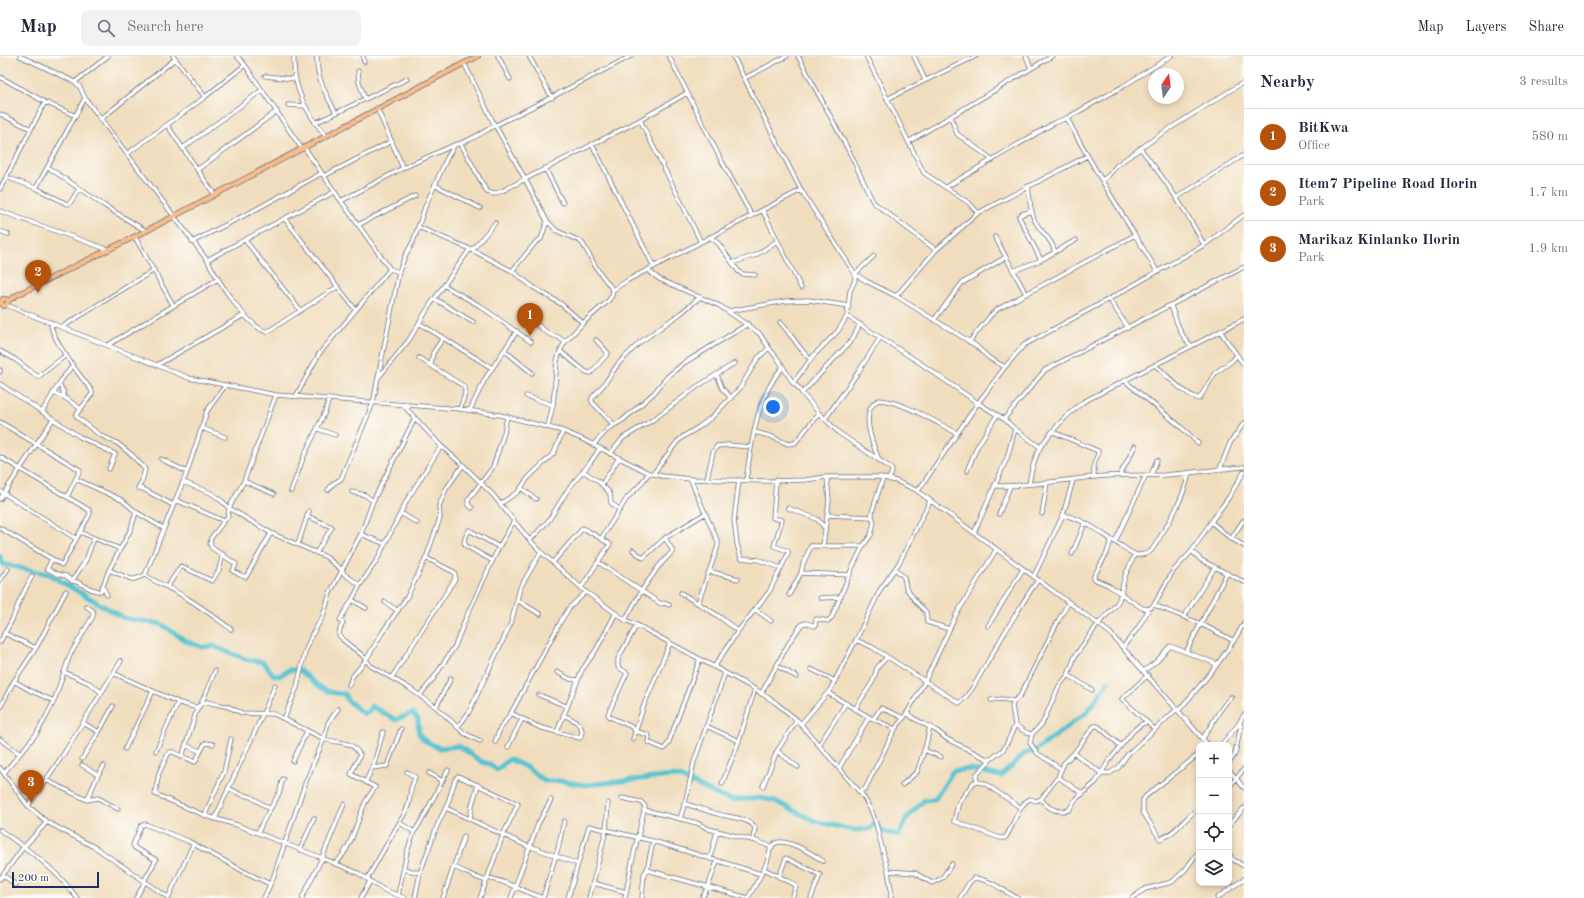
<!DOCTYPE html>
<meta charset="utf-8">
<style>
:root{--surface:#fff;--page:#f2f2f3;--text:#1f2937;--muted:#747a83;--line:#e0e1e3;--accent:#b45309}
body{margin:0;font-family:"Old Standard TT",serif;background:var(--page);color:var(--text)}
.controls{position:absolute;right:12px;bottom:12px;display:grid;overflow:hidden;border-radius:8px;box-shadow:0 2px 6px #0003}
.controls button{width:36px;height:36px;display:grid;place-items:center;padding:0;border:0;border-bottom:1px solid var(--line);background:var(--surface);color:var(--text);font:20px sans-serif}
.compass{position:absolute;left:1148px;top:12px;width:36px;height:36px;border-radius:50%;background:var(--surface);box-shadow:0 2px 6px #0003;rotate:13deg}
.scale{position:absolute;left:12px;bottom:10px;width:87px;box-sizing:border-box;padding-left:4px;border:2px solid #1b2f5e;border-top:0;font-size:11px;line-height:14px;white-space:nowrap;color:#1b2f5e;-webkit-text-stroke:3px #fdfcf7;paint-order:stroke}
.you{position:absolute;left:773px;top:351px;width:14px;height:14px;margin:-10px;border:3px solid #fff;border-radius:50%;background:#1a73e8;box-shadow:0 0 0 6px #1a73e833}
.badge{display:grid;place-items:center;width:26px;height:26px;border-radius:50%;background:var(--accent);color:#fff;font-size:13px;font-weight:700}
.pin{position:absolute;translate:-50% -33px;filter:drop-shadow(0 1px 2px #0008)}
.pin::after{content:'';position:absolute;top:21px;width:14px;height:12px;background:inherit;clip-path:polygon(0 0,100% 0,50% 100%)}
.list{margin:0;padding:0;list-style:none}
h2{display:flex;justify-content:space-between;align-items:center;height:52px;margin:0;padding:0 16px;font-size:17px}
h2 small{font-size:13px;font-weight:400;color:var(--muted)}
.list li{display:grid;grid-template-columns:26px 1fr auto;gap:12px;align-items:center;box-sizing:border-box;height:56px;padding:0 16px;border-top:1px solid var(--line)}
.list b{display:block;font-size:15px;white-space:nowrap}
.list p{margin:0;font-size:13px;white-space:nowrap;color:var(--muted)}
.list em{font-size:13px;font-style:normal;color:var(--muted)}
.icon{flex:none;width:22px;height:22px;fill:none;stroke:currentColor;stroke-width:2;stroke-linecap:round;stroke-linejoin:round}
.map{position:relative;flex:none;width:1244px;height:842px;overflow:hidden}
header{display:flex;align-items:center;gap:24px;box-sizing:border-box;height:56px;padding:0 20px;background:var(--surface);border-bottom:1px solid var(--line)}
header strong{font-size:19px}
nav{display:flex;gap:22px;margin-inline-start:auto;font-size:14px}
.search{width:280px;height:36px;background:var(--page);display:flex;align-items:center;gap:10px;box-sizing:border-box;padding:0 14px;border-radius:8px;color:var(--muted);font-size:15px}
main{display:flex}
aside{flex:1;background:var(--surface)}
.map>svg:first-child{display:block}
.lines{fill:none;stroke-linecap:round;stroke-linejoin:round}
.river{stroke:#57c3d0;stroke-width:5}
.minor-casing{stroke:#666c7f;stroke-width:5}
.major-casing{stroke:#666c7f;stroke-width:6}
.minor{stroke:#fff;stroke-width:3.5}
.major{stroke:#f9bc8a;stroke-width:4.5}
</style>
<header>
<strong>Map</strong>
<div class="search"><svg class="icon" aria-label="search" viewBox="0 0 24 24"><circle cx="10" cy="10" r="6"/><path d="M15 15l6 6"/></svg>Search here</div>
<nav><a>Map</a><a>Layers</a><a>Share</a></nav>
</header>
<main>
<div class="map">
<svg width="1244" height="842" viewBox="0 0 1244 842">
<rect width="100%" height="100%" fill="#fdfcf7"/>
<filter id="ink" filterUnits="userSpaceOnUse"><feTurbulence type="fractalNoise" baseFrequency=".025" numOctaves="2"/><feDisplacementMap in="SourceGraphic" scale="8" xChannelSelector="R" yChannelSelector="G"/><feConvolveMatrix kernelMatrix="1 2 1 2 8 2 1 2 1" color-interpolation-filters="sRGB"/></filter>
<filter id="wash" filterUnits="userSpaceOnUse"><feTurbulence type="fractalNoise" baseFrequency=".012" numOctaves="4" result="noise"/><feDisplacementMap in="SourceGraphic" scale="16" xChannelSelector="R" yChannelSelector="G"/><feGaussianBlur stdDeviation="0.9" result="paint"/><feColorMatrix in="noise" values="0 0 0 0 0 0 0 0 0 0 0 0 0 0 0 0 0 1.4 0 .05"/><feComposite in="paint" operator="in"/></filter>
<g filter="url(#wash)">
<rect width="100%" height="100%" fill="#f0ddbd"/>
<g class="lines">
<path class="river" d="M0,500L2,508L48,518L124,562L161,568L186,585L201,591L213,590L248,604L263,606L274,619L279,620L289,614H300C315,628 324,638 345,638L347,644L364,658L369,655L371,650L396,664L412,657L418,663L419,678L424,684L439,692L459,690L482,706L489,708L497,714L509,703L528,712L544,725H560L586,729L672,720L680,721L722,741L733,744L760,742L775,745L815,765L853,774L870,773L875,767L884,776L899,779L906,763L924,744L935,743L953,715L969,713L1001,720L1024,698L1035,695L1087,656L1108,626"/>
</g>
</g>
<g filter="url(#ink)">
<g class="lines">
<g class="minor-casing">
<path id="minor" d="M20,0L75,26L80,31L85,42L207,204C218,224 245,269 267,276L337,231
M173,0L205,41
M237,0L245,9L302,93
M294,0C292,31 306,57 326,80
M317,0C316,22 326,38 336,57
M363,0L364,6
M498,0L510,23
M529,0L552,42
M669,0L720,102L752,160
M733,0L801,134L855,218V224L850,235L847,260L838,275L814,299L793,327
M798,0L850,97L873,146L936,194
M866,0L924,117L969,147L978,157
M914,0L925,24
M1026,0L1031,12
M464,7L495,70
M358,15L359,26L365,43
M265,20L295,23
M0,21L45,46L76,60
M745,22L787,0
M75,26L108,0
M887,43L976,0
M288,49L305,50
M377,52L403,112
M0,58L31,73
M951,61L957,78L993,104
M1067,62C1094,115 1127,165 1157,215
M101,63L175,3
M640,64L701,186
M315,67L407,23
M167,69L214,138
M495,69L525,123L547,165L557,175L580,185L583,188L597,213L613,234L628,224L801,134
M908,86L1052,0
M461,88L487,136L494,138L502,135L640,64L687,37
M592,88L654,211
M304,91L341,145L390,213L399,216L373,347L341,423L334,427L328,434
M183,92L262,34
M1140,92C1164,122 1186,154 1204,189
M127,98L205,41L245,9
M49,112L105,150L146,175
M545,112L563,147
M197,114L277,55
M324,120L392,85
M6,121L36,132L67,148L70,147L79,133
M1102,124L1108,120L1117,109L1161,78L1244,26
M435,129L480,152
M1028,130C1030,143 1030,160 1038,170C1046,181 1051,183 1055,196
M946,131L1054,67L1067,62L1122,31L1171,0
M36,132L85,42
M0,133L45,46
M1176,142L1244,99
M341,145L403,112L454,89C470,86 484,75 498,68C543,46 587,23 631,0
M0,155L109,194
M763,155L801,232
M1032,155L1022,158L1019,161L1041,204
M285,163L355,253
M358,169L415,140
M418,171L470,193L512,215L533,231L561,248L583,267
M0,175L8,178
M135,181L173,249
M710,181L718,187L739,216L743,218L755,219
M995,181L1026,238
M245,184L300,254
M192,186L251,156L322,117
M874,200L855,218L866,225L896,240L975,289L989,302L1005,311
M207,204L334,136
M732,207L756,199L777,185
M512,215L536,186L541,183L547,165
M649,215L659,223L720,250L759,277L769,292L778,303L793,327L799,332L802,337L819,357L839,377L891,412L892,416L889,423
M1013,215L1041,204L1076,184
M399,216L405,200L413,186L425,151L446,104L454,90
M445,230L480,250L531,286
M896,240L936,194L978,157L1087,100
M435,243L473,266
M1109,243L1128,272
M6,249L189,322L276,339L460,353L500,359L563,375L582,383L649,417L662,420L691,423L766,425L805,424L827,421H880L896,425L916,434L1109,576L1208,689
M1171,250C1176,263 1180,281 1192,290
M728,255L786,245L809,244L849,250
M847,260L917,305L978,347L1004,363L1015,373L1040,391
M531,264L549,278L558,281L565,286
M934,264L962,227L1006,201
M51,266C49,281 82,322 92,335V338L76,359L78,362L100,379L117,387L132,399L145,413L142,425L138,432L143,433L173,449
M780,266C791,278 799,293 811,304
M419,267L492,312
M62,271L154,214
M1220,275L1244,309
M969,286L991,259L998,253L1135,179
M108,289L218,223
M504,294L532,317
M0,295L16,304L38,321L66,299
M560,295L586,316L591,317L608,297L596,284
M419,302L465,331V338L460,353
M431,308L433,297L443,282
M157,309L244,259
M1155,309C1169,321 1181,336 1199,343L1215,317L1232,305L1237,299
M0,314V316
M717,319L722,332L731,342
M378,322L409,284L430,249L470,193L474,192L495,167
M1125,325L1181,371L1198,387
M0,328L80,381L115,398L109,413
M59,328L63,335L64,341
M225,330L207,355L187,416L145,519C158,528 174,533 188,543C203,552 217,563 231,573
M53,337L64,341L81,353
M802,337L852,284L860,268
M296,340L319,298L390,213
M526,340L553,349
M404,350L441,390L463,409L493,439L527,481L541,496L586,536L625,564L637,569L755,633L776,647L797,664L863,740L872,756L876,768L888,815L891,833V842
M470,354L485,323L517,275
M42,356L62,323L73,309
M825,363L859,315L880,282
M1004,363L1045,314L1244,211
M0,366L80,414L67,441
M614,369L592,346V342L605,327L618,308L639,287L681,257L699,242
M548,370L553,349L557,305L560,295L565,286L583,267L608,245L612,240L613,234
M202,372L225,381
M318,373L335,379
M754,376L770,380L788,388L795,387L819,357
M1053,376L1098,395V398L1094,408V421
M593,389L609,372L623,364L654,337L667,321L684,307L748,268
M610,398L623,382L654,363L698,330L735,307
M0,401L89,454L90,458L62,509L0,472
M161,403L187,416
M879,404C873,389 858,353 879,344C902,345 937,367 957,377
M1220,413L1230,387L1244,367
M583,415L598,425L608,435L610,438L611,447L620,454
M967,415L977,391L997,359
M653,418L677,386L684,380L699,371L712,361L740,332L758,302L769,292
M1120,419L1135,390
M1151,419L1157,404
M76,423L122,444L136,456L163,472
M691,423L694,432L718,486V490L698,547
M707,423L713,396L717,390L728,389L751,391
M739,424L734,464L737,488L741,502L759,504L781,512
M746,424C752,386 756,342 782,312
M244,425L274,438
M183,426L211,437L223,446L229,452L271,477L326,501L342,514L344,518L360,529
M602,428L619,402
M1029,428C1031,415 1034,403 1040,392C1049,377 1069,357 1083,346L1244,263
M994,430C1028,431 1061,424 1094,421C1118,418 1141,420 1165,419C1191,417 1218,413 1244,411
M521,432L536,443
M0,435L75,482
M291,435L304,400L325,356L329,343
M918,435L978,347L1005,311L1024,289L1109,243L1204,189L1244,159
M352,436L365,439L373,445
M0,443L53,363
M176,444L224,465
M500,448L518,436L528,422L554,397L563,375
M472,452L468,448V444L493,411L504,377L507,360
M788,452L817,463L825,472
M401,457L417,467
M999,458L1010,430
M1042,458L1047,427
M827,459L872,461
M1063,459C1086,463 1104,480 1123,491C1127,494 1133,498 1137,499C1142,499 1148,498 1152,494C1167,470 1183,445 1189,417
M307,460L332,471L316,497
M1211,466L1229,441L1244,416
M80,476L120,493
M271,477L246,521L240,519L233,515L236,508L212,492L210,488L211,482L228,460L229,452L244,425L276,339
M974,477L1007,402L1015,373
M361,478L385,488
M601,483L627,442L640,429L649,417
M1231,483L1243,465
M530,484L549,464L569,432L590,407L600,392
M1111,484L1107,497L1094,520V523L1108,529L1142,552L1149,553
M1115,486L1146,419
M298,488L309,455
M823,489L829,445L827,421
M633,494L643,502L665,482L706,457
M1192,495L1211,466L1229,481L1244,490
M1072,498L1085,467
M52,503L47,513L57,518L66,520L72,525L77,526L91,533L98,535
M493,505L466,490L464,487L465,482L469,474L499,491
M553,506L583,472L610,488L598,506
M895,513L904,521L906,532L916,546L926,556L927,566L949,573
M109,514L131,523H135L145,519
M709,515L738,523
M801,517L850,519
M1034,520L1063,459L1073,424
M0,524L8,513
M1038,524C1018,552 1002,582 984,612C977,624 971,638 959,647L925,625L907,657L913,662L937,675L947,683L987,703H991L1003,694L1008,685L1015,669L1012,650L1014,645L1020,640L1058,565L1069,546
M72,525L86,504L94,482
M103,531L107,539
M167,531L181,510L212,525L219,514L223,498
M581,532L598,506L661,548L664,547L669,549
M101,535L109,514L131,473L136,456
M586,536L569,552L561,565L511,657L539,671L557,676L582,614L596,594L616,557
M681,537L717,559L738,575
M789,539L801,517L803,508L811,490H863
M820,542L841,541
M352,544L340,564L343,567L340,573L339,579L343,584L362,599L371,610L409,632L436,651L464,677L480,685
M517,544L540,558
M385,546L398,555
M1154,549L1201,568L1234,585
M366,552L352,544L360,529L377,504L407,444L441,390
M755,553L771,565
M1184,561L1215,511
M625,564L642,534L659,510L673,495L665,482
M637,569L621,597L618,603V611L627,617L608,658L610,661L632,671L635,675L648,679L649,681L648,686L664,693L668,688L700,603
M988,570L1023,513
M4,577L36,592
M856,584L880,534L899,507L930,445
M0,586L12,564L20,544L32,520
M1123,591L1138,572L1149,553L1154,549L1173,515L1192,495L1201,504L1244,526
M1186,596L1227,517
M777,610L797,621
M714,611L738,575L769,536L788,498V495L774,490L782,464L773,462L776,424
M811,613L835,625
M1144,615L1157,605L1170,590L1217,608
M64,616L89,627L101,636
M557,616L570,623L578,624
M113,617L180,647L198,652L201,648L207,646L229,651L242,657L274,658L324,683C338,688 351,683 360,699L351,718L375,731C372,737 368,741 365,747C356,767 352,792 335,808
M1068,619L1092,634
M392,621L455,523V518L454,516L426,502L440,462L439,450L446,433L463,409
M14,625L31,635L54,645
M349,629L352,621L366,604L382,577L407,541L426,502
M828,637L869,661L895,673
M761,638L790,585L802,568L806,567L815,570L816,563L828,565L832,561L853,510L863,490L871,479L874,466L872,461V456L883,422
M420,639L433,623L455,590L465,564L482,527L499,491L514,465
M539,639L566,650
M991,644L1002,643L1014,645
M201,648L215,615
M436,651L451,622
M0,652L14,625L36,592L66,535
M855,653L873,625L877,612L887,601
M1178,655C1202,628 1227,599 1244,567
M874,662L881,652L904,662
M284,663L297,631L305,596L312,579L323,560L330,537L361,478L373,445L415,362
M1147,666L1122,643L1148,619
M83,667L99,676
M801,668L830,634L856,584L872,591L925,625L956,559L996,494
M1015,669L1027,677L1032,678
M457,670L461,667L469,656L511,567L520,532L541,496
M706,670L739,685
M557,676L580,682C587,670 573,663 563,659
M0,683L20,698
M633,683L644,649L670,587
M1202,683C1212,670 1219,652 1231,641
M495,686L500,673L511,657
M213,688L206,687L204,689L195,706L173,696H169L159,717L155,738L206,760L237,769L322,802L358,817L384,834L405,842
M819,689L846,647
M1221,689L1238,669L1244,659
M187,690L200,695
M508,691L522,663
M125,693L153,635
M924,694L941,701
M156,695L178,646
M777,695L798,711
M1074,697L1101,717H1110L1118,712L1128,698L1177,653
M1199,698L1146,740L1143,744V756L1160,783C1174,779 1187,760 1199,752
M182,701L198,650
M82,703L99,676L113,650
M293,705L307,675
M1229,707L1235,698L1241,669
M82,709L98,719L87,744
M373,711L383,676
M0,712L28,750L47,766L96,792L169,842
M839,712L869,661
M1061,713L1037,697L1030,687L1032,678L1042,668L1059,630L1068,619L1075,600L1098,568L1116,549L1119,544L1125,520L1135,498
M1229,714L1244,732
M4,717L37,677L46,661L54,645L70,599L93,560V555L86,550
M429,717L442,725
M98,719L104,710
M1058,721L1083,738
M46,724L87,744L98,742L118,753
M366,725L372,712L387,710L401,673
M977,725L976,719L991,703
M722,728L739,685L755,633
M902,729L917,716L926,689L930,670
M763,730L777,695L797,664
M1229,731L1244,713
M228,732L240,738L251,741L270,753
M860,735L865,733L895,673L907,657
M622,742L641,746L645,750L632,806L625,842
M1041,743C1048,753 1058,757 1069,754L1075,744L1096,726L1108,706L1133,675L1140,669L1147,666L1154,673
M608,747L606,774L653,785L761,818
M684,748C696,750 706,755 718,758C727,761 751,762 755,772L753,783
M28,750L63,699L121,605
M446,752L529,791
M1021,752L984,727L974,726L959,746L954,765L1000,782H1005C1013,772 1018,748 1030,743L1036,745L1041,743L1058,721L1064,707L1074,697L1094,670H1098L1121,690
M645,754L697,767L709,773L756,785L772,791
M206,760V756L224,716L231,683
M215,763C234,718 257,675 275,629
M470,763L472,749L478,729
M680,763L687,739L694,706L725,617
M400,767L414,776
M1229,769L1244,752
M0,774C30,795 55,812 77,842
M258,777C263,762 273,750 280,735C281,731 281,727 283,723
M529,790L578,808
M300,794L314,762
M1229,797L1232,803L1244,810
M710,803L717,775
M453,811C465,815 475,822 487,825
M404,813L420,817
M764,813L794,828L796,831L792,842
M647,814L748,842
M888,815L915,817L932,827L942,822L952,808
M3,819L16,829
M779,821L786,802L820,819L811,842
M488,822C507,825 525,836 543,842
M0,823L22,793L47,766
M367,823L406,755L409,747L411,733L415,721L407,716
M144,825L156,804L135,792L133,789L141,770L145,768L188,785L243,815L270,828
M398,839L407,796L414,776L422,764L448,714
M136,842L145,826
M168,842L193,789
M264,842L273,822L306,725L324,683L328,667L338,653
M302,842L322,802L344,748
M361,842L370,825
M415,842L420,817L437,770L448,747L455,724L458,720L518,748L503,779L480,842
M443,842L464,780
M511,842L538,768L551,744
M543,842L558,792L564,765
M568,842L589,770L606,774L593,827L626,836
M589,842L593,827
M642,842L644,818L647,814L653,785
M702,842L708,831L717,805
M748,842C755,830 762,818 767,806C769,801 769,794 772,790C780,777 814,799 823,805
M960,842L969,827L974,822C989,823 1004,835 1017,842
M1132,842L1145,833L1172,826L1185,814L1199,795
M1217,842L1244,823"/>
</g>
<g class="major-casing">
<path id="major" d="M8,245L17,239L146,175L478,0
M0,247L3,243H6L8,245L7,248L4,250L1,247"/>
</g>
<use href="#minor" class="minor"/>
<use href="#major" class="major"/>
</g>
</g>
</svg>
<div class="controls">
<button>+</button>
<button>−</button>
<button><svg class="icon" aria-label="locate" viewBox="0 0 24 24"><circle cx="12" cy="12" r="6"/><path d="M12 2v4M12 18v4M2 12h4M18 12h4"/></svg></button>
<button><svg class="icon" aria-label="layers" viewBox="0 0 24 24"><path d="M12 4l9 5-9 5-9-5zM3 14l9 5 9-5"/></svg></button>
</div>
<svg class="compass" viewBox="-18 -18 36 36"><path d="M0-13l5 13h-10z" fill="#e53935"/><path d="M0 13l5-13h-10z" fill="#747a83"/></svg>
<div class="scale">200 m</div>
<div class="you"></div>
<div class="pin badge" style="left:530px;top:280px">1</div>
<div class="pin badge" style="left:38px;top:237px">2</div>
<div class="pin badge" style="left:31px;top:747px">3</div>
</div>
<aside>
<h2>Nearby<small>3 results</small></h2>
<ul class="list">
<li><span class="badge">1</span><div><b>BitKwa</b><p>Office</p></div><em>580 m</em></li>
<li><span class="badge">2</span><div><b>Item7 Pipeline Road Ilorin</b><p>Park</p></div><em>1.7 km</em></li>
<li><span class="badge">3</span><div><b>Marikaz Kinlanko Ilorin</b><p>Park</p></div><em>1.9 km</em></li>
</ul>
</aside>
</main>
